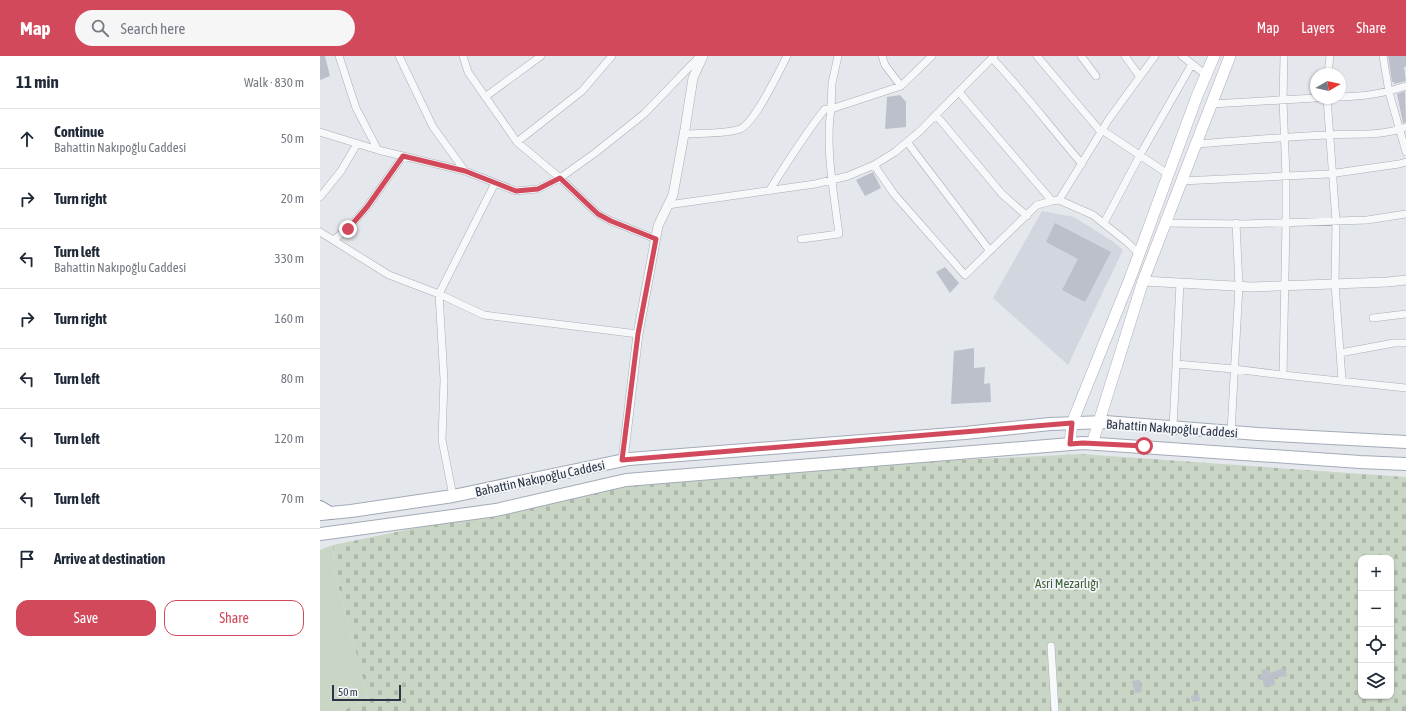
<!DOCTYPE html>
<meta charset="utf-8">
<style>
:root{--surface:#fff;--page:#f6f6f7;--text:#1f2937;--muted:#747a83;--line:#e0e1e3;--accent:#d1495b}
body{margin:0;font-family:"Asap Condensed",sans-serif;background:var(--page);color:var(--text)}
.controls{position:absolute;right:12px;bottom:12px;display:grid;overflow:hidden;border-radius:8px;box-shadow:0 1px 3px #0004}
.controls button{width:36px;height:36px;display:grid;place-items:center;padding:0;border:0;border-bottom:1px solid var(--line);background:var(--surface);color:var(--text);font:20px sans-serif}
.compass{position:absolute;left:990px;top:12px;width:36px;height:36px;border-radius:50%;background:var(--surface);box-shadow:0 1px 3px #0004;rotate:81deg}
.scale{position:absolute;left:12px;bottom:10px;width:69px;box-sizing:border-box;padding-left:4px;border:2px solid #2b3445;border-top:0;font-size:11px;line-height:14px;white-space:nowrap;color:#2b3445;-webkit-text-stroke:3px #f4f6f9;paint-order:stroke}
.stop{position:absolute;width:12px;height:12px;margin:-9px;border:3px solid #d1495b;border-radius:50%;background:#fff}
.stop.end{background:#d1495b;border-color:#fff;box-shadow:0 1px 4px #0008}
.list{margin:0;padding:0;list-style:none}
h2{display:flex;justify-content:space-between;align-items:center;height:52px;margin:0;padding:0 16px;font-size:17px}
h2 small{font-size:13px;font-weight:400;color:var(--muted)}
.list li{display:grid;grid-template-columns:26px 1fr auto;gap:12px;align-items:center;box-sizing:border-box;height:60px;padding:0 16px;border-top:1px solid var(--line)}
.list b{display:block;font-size:15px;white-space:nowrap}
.list p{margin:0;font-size:13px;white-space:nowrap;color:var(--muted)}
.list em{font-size:13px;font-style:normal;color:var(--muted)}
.actions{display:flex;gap:8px;padding:12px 16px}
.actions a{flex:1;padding:9px 0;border:1px solid var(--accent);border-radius:12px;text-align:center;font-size:14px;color:var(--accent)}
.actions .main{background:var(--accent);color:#fff}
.icon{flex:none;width:22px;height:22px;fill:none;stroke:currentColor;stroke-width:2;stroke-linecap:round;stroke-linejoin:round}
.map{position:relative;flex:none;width:1086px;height:655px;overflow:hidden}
header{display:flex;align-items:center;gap:24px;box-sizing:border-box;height:56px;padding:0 20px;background:var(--accent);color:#fff}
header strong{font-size:19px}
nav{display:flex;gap:22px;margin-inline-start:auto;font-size:14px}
.search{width:280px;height:36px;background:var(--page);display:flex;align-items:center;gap:10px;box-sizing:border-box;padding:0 14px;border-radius:22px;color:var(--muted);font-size:15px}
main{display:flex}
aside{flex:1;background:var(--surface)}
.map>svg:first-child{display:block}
.built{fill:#d2d6de}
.cemetery{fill:url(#cemetery-stones);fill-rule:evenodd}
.park{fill:#c9d6c5}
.building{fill:#bbc0ca}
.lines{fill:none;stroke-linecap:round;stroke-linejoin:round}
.minor-casing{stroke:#a9aeb7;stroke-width:8}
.tertiary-casing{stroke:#a9aeb7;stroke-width:10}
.secondary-casing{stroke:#a9aeb7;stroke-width:12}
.primary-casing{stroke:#a3abb8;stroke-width:14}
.trunk-casing{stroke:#8b94a3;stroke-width:14}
.minor{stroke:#f7f8fa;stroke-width:7}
.tertiary{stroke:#f7f8fa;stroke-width:9}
.secondary{stroke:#fff;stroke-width:11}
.primary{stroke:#fff;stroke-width:12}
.trunk{stroke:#fff;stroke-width:12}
.route{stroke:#d1495b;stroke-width:5}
.labels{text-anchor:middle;stroke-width:3.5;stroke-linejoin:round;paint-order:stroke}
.street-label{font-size:13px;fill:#2b3445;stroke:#f4f6f9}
.park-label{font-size:13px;fill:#3f6138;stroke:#f4f6f9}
</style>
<header>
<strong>Map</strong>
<div class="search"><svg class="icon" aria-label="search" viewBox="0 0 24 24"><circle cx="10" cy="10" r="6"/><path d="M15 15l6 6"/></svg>Search here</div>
<nav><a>Map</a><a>Layers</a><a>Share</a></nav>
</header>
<main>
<aside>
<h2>11 min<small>Walk · 830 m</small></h2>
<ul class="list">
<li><svg class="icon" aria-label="ahead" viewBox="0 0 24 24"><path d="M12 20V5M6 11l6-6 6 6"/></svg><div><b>Continue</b><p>Bahattin Nakıpoğlu Caddesi</p></div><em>50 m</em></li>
<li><svg class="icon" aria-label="right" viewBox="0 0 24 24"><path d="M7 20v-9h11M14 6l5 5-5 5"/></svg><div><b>Turn right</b></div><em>20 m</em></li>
<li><svg class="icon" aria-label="left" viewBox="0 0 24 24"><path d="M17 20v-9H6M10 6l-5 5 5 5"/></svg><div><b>Turn left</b><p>Bahattin Nakıpoğlu Caddesi</p></div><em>330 m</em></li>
<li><svg class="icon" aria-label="right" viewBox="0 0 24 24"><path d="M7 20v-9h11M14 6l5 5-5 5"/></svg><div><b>Turn right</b></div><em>160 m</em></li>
<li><svg class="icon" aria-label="left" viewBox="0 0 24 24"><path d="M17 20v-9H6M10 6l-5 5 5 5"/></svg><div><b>Turn left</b></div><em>80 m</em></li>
<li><svg class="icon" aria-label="left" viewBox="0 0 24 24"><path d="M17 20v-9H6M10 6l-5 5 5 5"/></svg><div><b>Turn left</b></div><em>120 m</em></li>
<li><svg class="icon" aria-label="left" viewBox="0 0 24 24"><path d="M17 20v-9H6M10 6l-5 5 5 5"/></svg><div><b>Turn left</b></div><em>70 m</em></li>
<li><svg class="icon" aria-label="arrive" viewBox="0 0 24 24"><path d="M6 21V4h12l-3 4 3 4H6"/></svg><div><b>Arrive at destination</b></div></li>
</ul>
<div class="actions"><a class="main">Save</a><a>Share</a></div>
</aside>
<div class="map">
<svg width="1086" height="655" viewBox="0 0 1086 655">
<defs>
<pattern id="cemetery-stones" width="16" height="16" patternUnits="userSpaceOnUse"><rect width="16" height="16" fill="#c9d6c5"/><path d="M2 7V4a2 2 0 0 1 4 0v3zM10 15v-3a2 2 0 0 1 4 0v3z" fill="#adb8ab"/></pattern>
</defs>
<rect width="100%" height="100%" fill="#e4e7ec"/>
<path class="built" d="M722,155L754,161L792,185L803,194L748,309L673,242Z"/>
<path class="cemetery" d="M761,398L1086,421V655H22L48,642L14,514L13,489L313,427L537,409ZM1041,502H1071V640H1041Z"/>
<path class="park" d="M13,489L14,514L48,642L22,655H0V494Z"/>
<path class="building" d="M0,0H5L10,20L0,24Z
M1068,0H1086V11H1084L1086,25L1074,28V26H1072Z
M1085,35L1086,66L1083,67L1077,38Z
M580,39L586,46V71L565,73L567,41Z
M553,116L561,132L545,140L536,124Z
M735,167L791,196L765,246L742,234L758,203L726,186Z
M625,211L639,227L630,237L616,216Z
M654,292V312L665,311L664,328L670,327L671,346L631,348L634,295Z
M964,612L967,620L954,622L955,629L944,631L943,624H940L939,620L942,619V614L949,613L950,617Z
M820,624L822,636L815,637L812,625Z
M879,638L880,645L872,646L871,640Z"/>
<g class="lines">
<g class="minor-casing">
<path id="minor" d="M19,0L36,52L58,94
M79,0L113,71L145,115L196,135L218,133L240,122L275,97L324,58L380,0
M143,0L148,16L197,86L240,122L278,158L291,165L336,183
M562,0L565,9L581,30
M717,0L781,76
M761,0L776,20
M805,0L820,21
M862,0L886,19
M1063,0L1069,36L1086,96
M672,2C704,36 732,73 762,108
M1008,18L1010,0
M639,36L732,145L739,144L789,63L835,0
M165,41L221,0
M1020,41C1045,40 1063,38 1086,30
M1007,42L1016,165L1015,228L1022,324
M891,48L996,42
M616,59L682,138L707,160
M782,74L848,118
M0,76L58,94L145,115
M364,78C380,77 407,78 420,73C435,67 459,15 467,0
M197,86L262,35L292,0
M587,86L670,195
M875,88C919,85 963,81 1007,79C1034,77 1060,81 1086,71
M554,109L574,138L645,219L717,149L732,145
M861,125L1009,118L1079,108L1086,106
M449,135C467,107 484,79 505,53H511L512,27L518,0
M0,141L21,115L37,88
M739,144L773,159L807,186L819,198
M348,149L495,128L528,120L554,109L575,96L600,75L674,0
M784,167L820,99L872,8
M845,167L923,168L1047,164L1086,158
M0,176L69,219L119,238L164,259L318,278
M481,183L519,178C514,139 505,91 511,53L581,30L612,0
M13,184L28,173L47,151L83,100
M1053,262L1086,258
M1020,297L1074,287H1086
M856,308L914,313L963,319L1086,332
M963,319L966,166V121L963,44L964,0
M853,372L860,227
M911,376L919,230L916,167
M133,440L122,384L124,324L119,238L175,127
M731,590L735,655"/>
</g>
<g class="tertiary-casing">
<path id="tertiary" d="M823,225L932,231L1068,226L1086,224
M303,404L318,278L338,170L353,139L365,73L373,22L383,0"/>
</g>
<g class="secondary-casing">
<path id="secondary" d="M750,388L752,367L811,220L877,40L894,0
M772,388L823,225L910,0"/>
</g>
<g class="primary-casing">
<path id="primary" d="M1,458L31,455L133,440L309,403L645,377L730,368L785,366L938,378L1086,386
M0,478L176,454L306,424L763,387L1040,406L1086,408"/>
</g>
<g class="trunk-casing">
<path id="trunk" d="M0,451L10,457"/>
</g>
<use href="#minor" class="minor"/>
<use href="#tertiary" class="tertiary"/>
<use href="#secondary" class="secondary"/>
<use href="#primary" class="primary"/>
<use href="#trunk" class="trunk"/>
</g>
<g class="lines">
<path class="route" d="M28,173L47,151L83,100L145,115L196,135L218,133L240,122L278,158L291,165L336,183L318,278L302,404L752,367L750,388L763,387L824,390"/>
</g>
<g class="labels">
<g class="street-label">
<text transform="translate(852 372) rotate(4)" y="5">Bahattin Nakıpoğlu Caddesi</text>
<text transform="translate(220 422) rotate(-12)" y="5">Bahattin Nakıpoğlu Caddesi</text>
</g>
<g class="park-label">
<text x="747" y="532">Asri Mezarlığı</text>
</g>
</g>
</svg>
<div class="controls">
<button>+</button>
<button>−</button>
<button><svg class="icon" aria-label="locate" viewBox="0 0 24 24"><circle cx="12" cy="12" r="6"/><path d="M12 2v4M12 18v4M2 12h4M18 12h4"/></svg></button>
<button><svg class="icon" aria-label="layers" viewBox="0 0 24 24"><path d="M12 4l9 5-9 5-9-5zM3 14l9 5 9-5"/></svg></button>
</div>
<svg class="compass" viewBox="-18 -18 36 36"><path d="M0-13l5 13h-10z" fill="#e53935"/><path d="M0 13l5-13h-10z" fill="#747a83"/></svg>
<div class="scale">50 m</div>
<div class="stop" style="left:824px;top:390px"></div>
<div class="stop end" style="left:28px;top:173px"></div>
</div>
</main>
